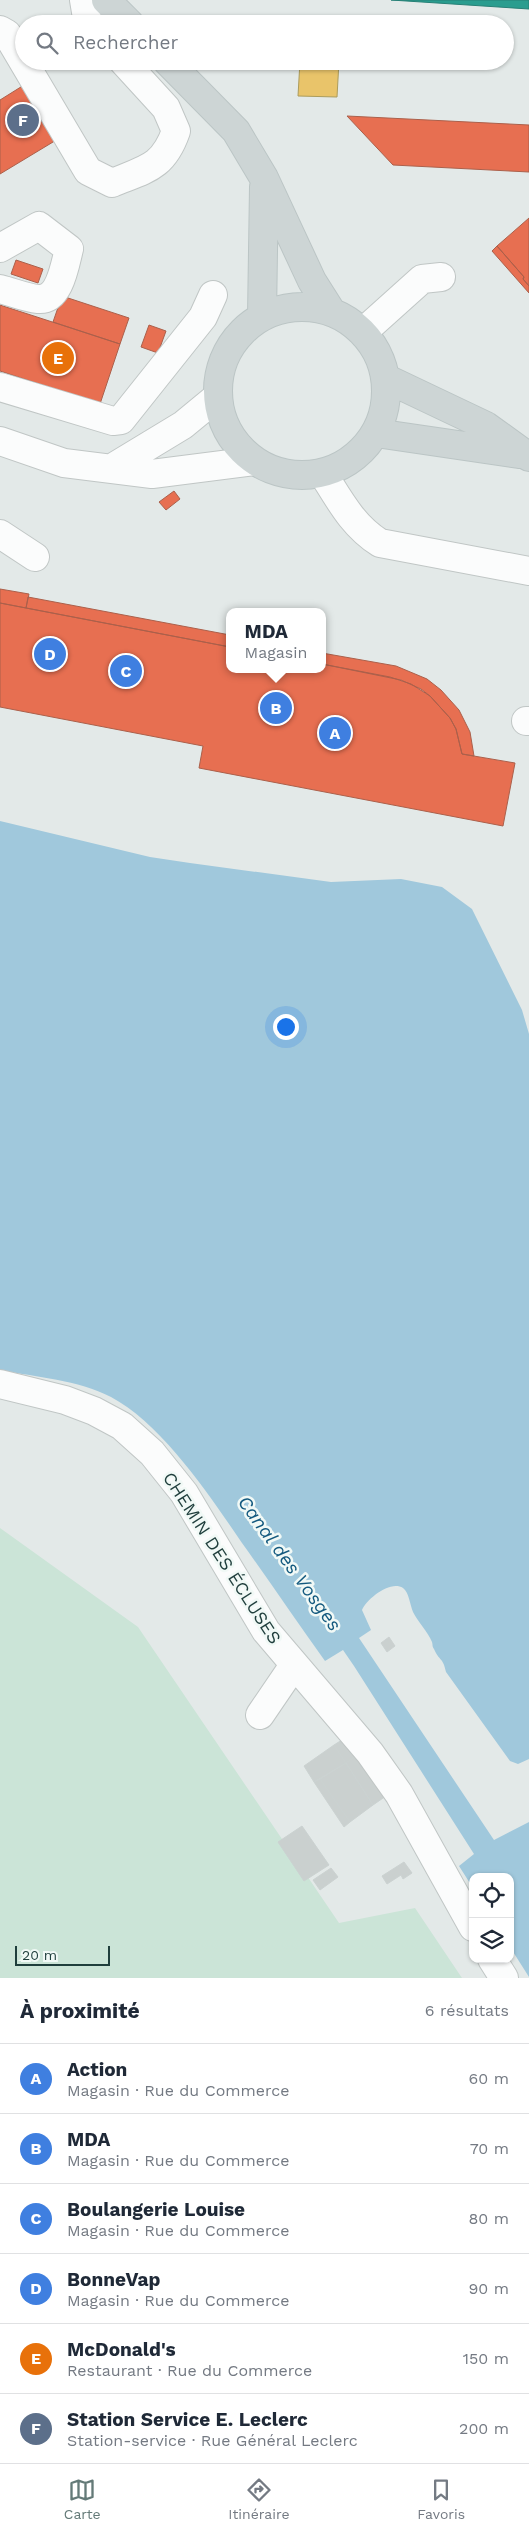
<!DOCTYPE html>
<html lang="fr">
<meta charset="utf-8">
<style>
:root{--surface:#fff;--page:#f2f2f3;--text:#1f2937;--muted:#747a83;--line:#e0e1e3;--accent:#647a78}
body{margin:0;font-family:"Work Sans",sans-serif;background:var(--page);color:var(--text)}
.controls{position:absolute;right:15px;bottom:15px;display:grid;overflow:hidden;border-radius:10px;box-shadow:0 1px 4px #0004}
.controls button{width:45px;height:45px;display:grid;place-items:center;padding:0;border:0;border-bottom:1px solid var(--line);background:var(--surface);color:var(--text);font:25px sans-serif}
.scale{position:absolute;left:15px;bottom:12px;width:95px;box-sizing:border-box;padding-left:5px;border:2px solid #1f3e3c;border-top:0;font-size:14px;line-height:18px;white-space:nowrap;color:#1f3e3c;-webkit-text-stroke:4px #f1f9f6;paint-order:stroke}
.you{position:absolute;left:285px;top:1026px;width:18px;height:18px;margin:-12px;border:4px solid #fff;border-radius:50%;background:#1a73e8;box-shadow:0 0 0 8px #1a73e833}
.badge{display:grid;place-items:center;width:32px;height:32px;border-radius:50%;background:var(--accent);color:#fff;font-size:16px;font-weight:700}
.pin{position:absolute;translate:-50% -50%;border:2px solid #fff;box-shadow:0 1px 5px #0006}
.popup{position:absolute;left:226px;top:608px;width:100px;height:65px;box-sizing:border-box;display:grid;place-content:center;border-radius:10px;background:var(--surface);filter:drop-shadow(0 1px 4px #0005);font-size:16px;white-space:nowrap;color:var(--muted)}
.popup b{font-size:19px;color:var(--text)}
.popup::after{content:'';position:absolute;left:50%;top:100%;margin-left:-10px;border:10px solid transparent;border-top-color:var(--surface)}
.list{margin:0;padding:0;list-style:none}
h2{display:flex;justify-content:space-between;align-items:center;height:65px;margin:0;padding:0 20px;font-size:21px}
h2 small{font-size:16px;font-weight:400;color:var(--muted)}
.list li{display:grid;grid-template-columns:32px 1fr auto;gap:15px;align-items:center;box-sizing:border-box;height:70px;padding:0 20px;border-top:1px solid var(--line)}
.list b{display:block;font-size:19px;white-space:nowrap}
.list p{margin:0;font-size:16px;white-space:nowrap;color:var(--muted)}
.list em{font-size:16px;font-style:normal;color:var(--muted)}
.icon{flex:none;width:28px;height:28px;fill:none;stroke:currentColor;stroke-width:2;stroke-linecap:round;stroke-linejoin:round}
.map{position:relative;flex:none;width:529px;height:1978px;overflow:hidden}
.search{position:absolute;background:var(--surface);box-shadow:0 1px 4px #0004;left:15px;right:15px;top:15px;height:55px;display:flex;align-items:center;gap:12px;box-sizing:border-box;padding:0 18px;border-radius:28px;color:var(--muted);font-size:19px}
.sheet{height:485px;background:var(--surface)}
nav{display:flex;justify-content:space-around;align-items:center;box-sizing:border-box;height:70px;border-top:1px solid var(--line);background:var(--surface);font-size:14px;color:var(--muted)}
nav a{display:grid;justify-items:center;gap:2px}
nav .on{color:var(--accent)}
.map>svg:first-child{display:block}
.green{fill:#cbe4d7}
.water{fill:#a0c8dc}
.homes{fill:#e9c46a;stroke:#ac9c5c}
.shops{fill:#e76f51;stroke:#ab604b}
.schools{fill:#2a9d8f;stroke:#278076}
.building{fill:#cad0cf;stroke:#cbd2d1}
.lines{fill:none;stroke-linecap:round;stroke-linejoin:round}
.minor-casing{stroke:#c0c6c5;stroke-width:30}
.major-casing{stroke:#bbc5c5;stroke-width:30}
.minor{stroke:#fbfcfc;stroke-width:28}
.major{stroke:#cdd5d5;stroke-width:28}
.labels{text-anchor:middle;stroke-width:5;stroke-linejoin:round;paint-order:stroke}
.street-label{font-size:18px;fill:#1f3e3c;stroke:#f1f9f6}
.water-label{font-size:19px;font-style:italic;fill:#145a7f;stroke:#f1f9f6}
</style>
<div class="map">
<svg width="529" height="1978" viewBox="0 0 529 1978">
<rect width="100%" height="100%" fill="#e3e9e8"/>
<path class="green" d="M0,1528L138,1627L339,1923L415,1908L462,1978H0Z"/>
<path class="water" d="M0,821L150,857L190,863L331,882L401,879L442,887L472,909L522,1010L529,1034V1759L518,1764L510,1761L446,1672C443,1657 439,1661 434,1649C432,1646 433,1646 432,1642C428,1632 418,1622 413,1612C410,1605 409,1592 403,1588C390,1580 367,1599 362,1610L371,1630L359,1638L494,1840L529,1822V1977L510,1947V1877H473V1888L459,1866L474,1854L354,1666L343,1650L325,1661C297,1622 270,1582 242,1543C210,1496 162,1424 111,1397C78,1380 36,1377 0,1370Z"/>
<path class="homes" d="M300,61H339L337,97L298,96Z"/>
<path class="shops" d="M24,85L58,139L0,174V100Z
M347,116L529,125V172L393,165Z
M529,218V286L523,279L524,277L497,246Z
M497,246L524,277L523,279L529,286V293L492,251Z
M16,260L43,269L38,283L11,274Z
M62,296L129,318L120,344L53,322Z
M0,305L120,344L100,404L0,371Z
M149,325L166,331L158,353L141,347Z
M174,491L180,499L166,510L159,502Z
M0,589L29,594L26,608L0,603Z
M28,597L230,635V647L26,608Z
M0,603L230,647V669H322V664L390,677L411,684L430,696L450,718L456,729L462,754L515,763L503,826L199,768L203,746L0,707Z
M322,653L396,666L427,679L441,690L459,710L470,732L474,756L462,754L456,729L450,718L430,696L421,689L401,680L322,664Z"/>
<path class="schools" d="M391,0H529V9Z"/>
<path class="building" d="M389,1637L395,1646L387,1652L381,1643Z
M345,1738L357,1755L346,1763L334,1745Z
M334,1745L346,1763L314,1782L304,1766Z
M357,1755L386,1796L373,1805L346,1763Z
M346,1763L373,1805L350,1822L320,1779Z
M320,1779L350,1822L344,1827L314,1782Z
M302,1826L329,1865L304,1881L278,1842Z
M404,1862L412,1873L403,1879L401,1875L387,1884L382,1876Z
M331,1868L338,1877L320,1890L313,1880Z"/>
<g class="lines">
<g class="minor-casing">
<path id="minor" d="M84,0L88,24
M0,30L7,34L88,171L112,183C146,169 163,168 176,131L166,108L123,61
M0,248L39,226L69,249C65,264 60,301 38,299C26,298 12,292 0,289
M363,332L422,279L441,277
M0,387L113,421L121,420L203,317L213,295
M0,441L64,463L152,474L254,461
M112,468L183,425L217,397
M323,474C340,501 353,526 380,543L529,571
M0,534L35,557
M526,721H529
M0,1384L65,1400L94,1411L122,1426L152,1453L184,1493L266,1631L370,1753L399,1794L473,1927
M260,1715L294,1665
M492,1959L504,1978"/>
</g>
<g class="major-casing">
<path id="major" d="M106,0L130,24
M167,61L236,131L264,178L312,281L331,311
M218 391a84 84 0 1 1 168 0a84 84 0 1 1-168 0Z
M262,316L264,187
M385,378L486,426L529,457
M376,433L519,454"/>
</g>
<use href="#minor" class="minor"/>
<use href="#major" class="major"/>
</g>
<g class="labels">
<g class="street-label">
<text transform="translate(222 1558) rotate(57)" y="6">CHEMIN DES ÉCLUSES</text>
</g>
<g class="water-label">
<text transform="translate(290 1563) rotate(54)" y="7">Canal des Vosges</text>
</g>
</g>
</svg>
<div class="controls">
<button><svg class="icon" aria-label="locate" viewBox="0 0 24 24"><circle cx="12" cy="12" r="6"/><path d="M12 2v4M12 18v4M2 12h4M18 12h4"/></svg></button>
<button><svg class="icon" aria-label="layers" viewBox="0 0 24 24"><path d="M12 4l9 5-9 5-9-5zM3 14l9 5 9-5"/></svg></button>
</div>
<div class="scale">20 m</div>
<div class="you"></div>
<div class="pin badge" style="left:335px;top:733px;background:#3f7fe0">A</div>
<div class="pin badge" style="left:276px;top:708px;background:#3f7fe0">B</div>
<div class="popup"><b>MDA</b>Magasin</div>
<div class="pin badge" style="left:126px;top:671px;background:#3f7fe0">C</div>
<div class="pin badge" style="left:50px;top:654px;background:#3f7fe0">D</div>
<div class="pin badge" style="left:58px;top:358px;background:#e8710a">E</div>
<div class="pin badge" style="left:23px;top:120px;background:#5c6f8a">F</div>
<div class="search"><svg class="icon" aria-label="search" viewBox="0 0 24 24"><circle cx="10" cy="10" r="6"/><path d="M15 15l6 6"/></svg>Rechercher</div>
</div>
<section class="sheet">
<h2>À proximité<small>6 résultats</small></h2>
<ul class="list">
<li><span class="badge" style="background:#3f7fe0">A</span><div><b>Action</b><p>Magasin · Rue du Commerce</p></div><em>60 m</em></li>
<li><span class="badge" style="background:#3f7fe0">B</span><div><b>MDA</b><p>Magasin · Rue du Commerce</p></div><em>70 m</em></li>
<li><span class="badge" style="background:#3f7fe0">C</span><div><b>Boulangerie Louise</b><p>Magasin · Rue du Commerce</p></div><em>80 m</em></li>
<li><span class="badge" style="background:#3f7fe0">D</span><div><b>BonneVap</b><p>Magasin · Rue du Commerce</p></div><em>90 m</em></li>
<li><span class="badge" style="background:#e8710a">E</span><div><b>McDonald's</b><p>Restaurant · Rue du Commerce</p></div><em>150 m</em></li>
<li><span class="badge" style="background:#5c6f8a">F</span><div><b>Station Service E. Leclerc</b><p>Station-service · Rue Général Leclerc</p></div><em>200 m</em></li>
</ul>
</section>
<nav>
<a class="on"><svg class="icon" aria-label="map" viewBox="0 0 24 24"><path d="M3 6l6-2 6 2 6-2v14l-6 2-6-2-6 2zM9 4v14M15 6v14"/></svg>Carte</a>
<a><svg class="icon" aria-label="directions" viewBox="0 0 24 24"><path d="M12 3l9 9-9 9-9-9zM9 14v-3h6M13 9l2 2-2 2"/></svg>Itinéraire</a>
<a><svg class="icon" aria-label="saved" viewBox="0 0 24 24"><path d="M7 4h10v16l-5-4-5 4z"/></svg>Favoris</a>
</nav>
